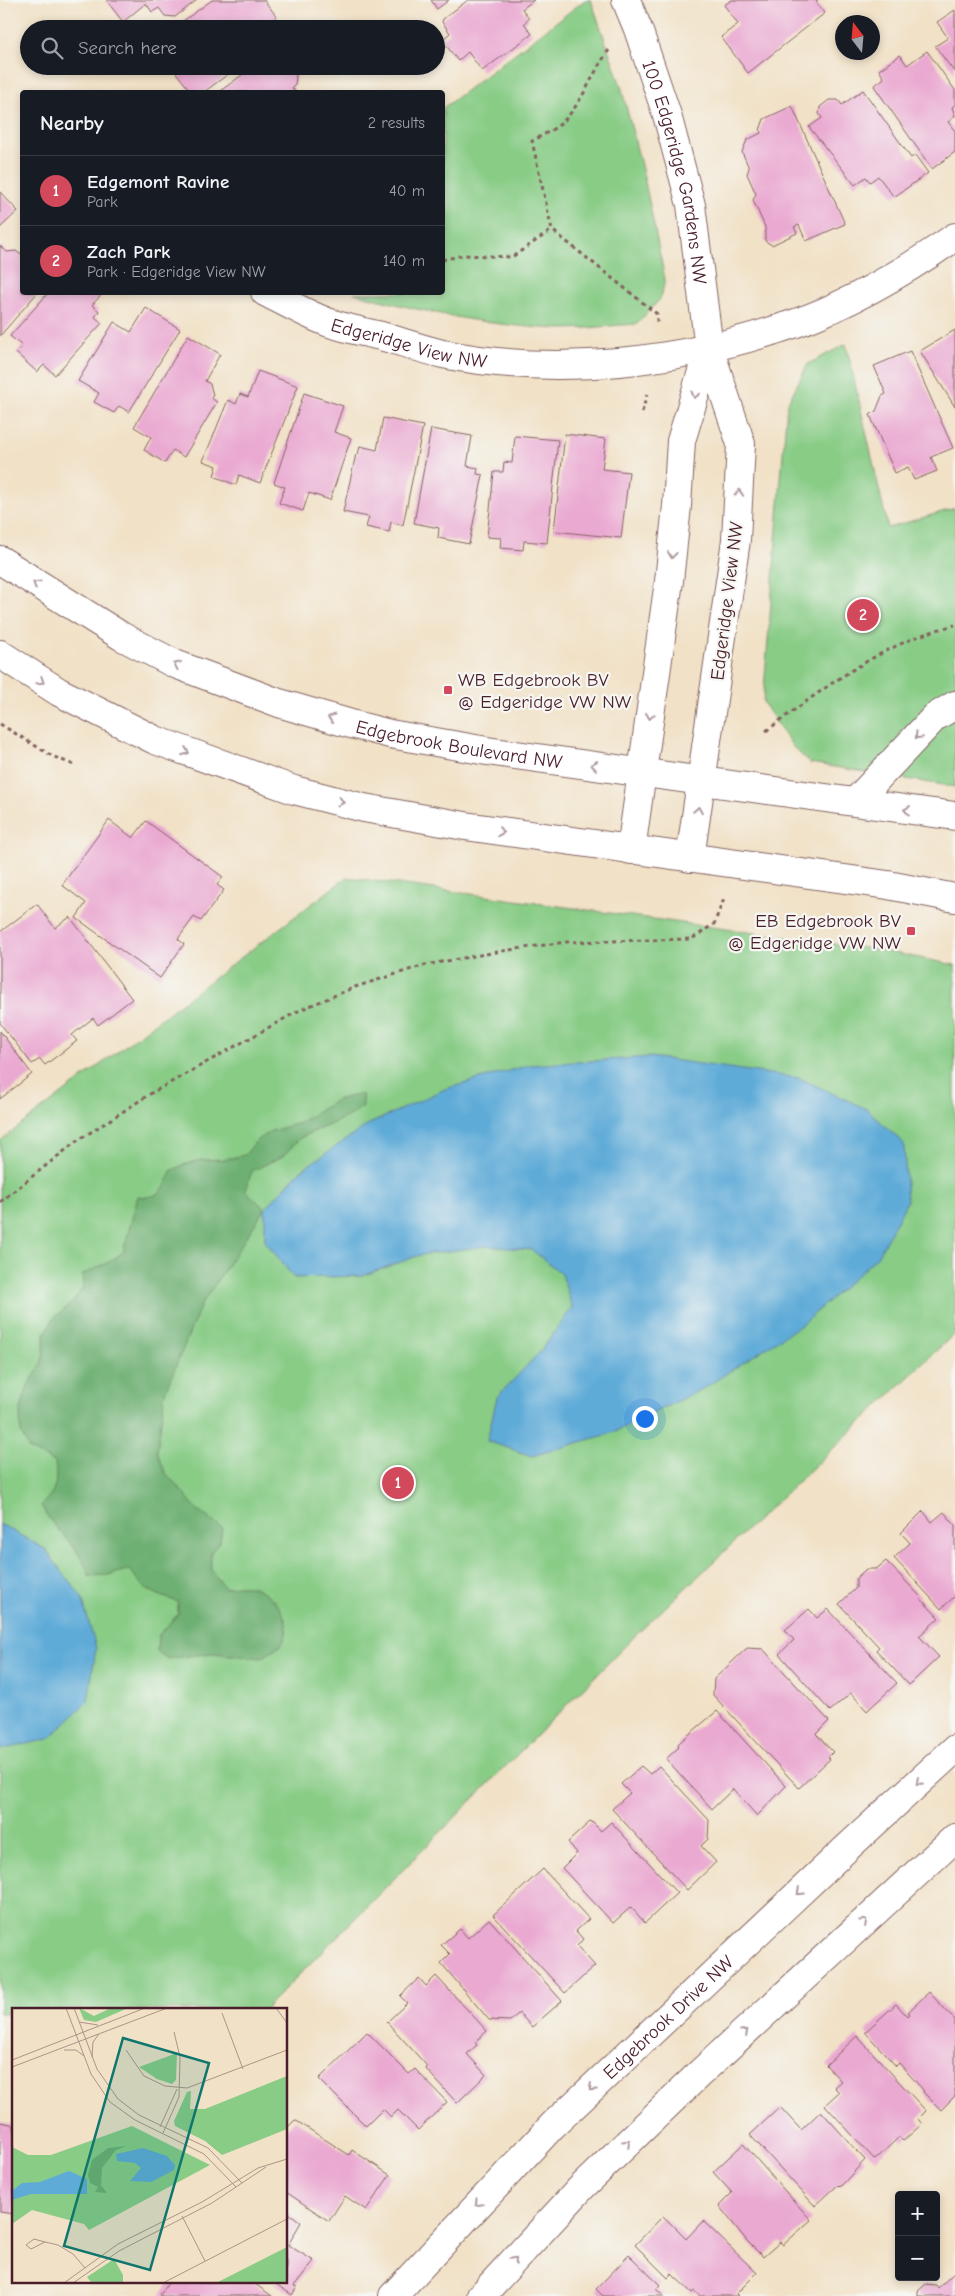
<!DOCTYPE html>
<meta charset="utf-8">
<style>
:root{--surface:#171b24;--page:#20242c;--text:#f1f3f6;--muted:#9ea1a6;--line:#363941;--accent:#d1495b}
body{margin:0;font-family:"Comic Neue",sans-serif;background:var(--page);color:var(--text)}
.controls{position:absolute;right:15px;bottom:15px;display:grid;overflow:hidden;border-radius:5px;box-shadow:0 2px 8px #0003}
.controls button{width:45px;height:45px;display:grid;place-items:center;padding:0;border:0;border-bottom:1px solid var(--line);background:var(--surface);color:var(--text);font:25px sans-serif}
.compass{position:absolute;left:835px;top:15px;width:45px;height:45px;border-radius:50%;background:var(--surface);box-shadow:0 2px 8px #0003;rotate:344deg}
.you{position:absolute;left:644px;top:1418px;width:18px;height:18px;margin:-12px;border:4px solid #fff;border-radius:50%;background:#1a73e8;box-shadow:0 0 0 8px #1a73e833}
.badge{display:grid;place-items:center;width:32px;height:32px;border-radius:50%;background:var(--accent);color:#fff;font-size:16px;font-weight:700}
.pin{position:absolute;translate:-50% -50%;border:2px solid #fff;box-shadow:0 1px 5px #0006}
.list{margin:0;padding:0;list-style:none}
h2{display:flex;justify-content:space-between;align-items:center;height:65px;margin:0;padding:0 20px;font-size:21px}
h2 small{font-size:16px;font-weight:400;color:var(--muted)}
.list li{display:grid;grid-template-columns:32px 1fr auto;gap:15px;align-items:center;box-sizing:border-box;height:70px;padding:0 20px;border-top:1px solid var(--line)}
.list b{display:block;font-size:19px;white-space:nowrap}
.list p{margin:0;font-size:16px;white-space:nowrap;color:var(--muted)}
.list em{font-size:16px;font-style:normal;color:var(--muted)}
.icon{flex:none;width:28px;height:28px;fill:none;stroke:currentColor;stroke-width:2;stroke-linecap:round;stroke-linejoin:round}
.map{position:relative;flex:none;width:955px;height:2296px;overflow:hidden}
.search{position:absolute;background:var(--surface);box-shadow:0 2px 8px #0003;left:20px;top:20px;width:425px;height:55px;display:flex;align-items:center;gap:12px;box-sizing:border-box;padding:0 18px;border-radius:28px;color:var(--muted);font-size:19px}
.panel{position:absolute;background:var(--surface);box-shadow:0 2px 8px #0003;left:20px;top:90px;width:425px;height:205px;border-radius:5px}
.map>svg:first-child{display:block}
.green{fill:#88cc86;stroke:#697658}
.forest{fill:#6eb073;stroke:#5c684f}
.water{fill:#5fabd8;stroke:#546582}
.building{fill:#eaa9d1}
.lines{fill:none;stroke-linecap:round;stroke-linejoin:round}
.minor-casing{stroke:#846361;stroke-width:30}
.path{stroke:#846361;stroke-width:3;stroke-dasharray:4 4;stroke-linecap:butt}
.minor{stroke:#fff;stroke-width:28}
.oneway{stroke:#ae9aa0}
.poi-dot{fill:#d1495b;stroke:#f6f6f2;stroke-width:2}
.labels{text-anchor:middle;stroke-width:4.5;stroke-linejoin:round;paint-order:stroke}
.street-label{font-size:19px;fill:#4a1f2b;stroke:#f6f6f2}
.poi-label{font-size:19px;fill:#4a1f2b;stroke:#f6f6f2;text-anchor:start}
.inset-road{fill:none;stroke:#ae9388;stroke-width:1}
.view{fill:#0f766e;fill-opacity:0.15;stroke:#0f766e;stroke-width:2.5}
.inset-edge{fill:none;stroke:#4a1f2b;stroke-width:2.5}
</style>
<div class="map">
<svg width="955" height="2296" viewBox="0 0 955 2296">
<rect width="100%" height="100%" fill="#f6f6f2"/>
<filter id="ink" filterUnits="userSpaceOnUse"><feTurbulence type="fractalNoise" baseFrequency=".02" numOctaves="2"/><feDisplacementMap in="SourceGraphic" scale="10" xChannelSelector="R" yChannelSelector="G"/><feConvolveMatrix kernelMatrix="1 2 1 2 8 2 1 2 1" color-interpolation-filters="sRGB"/></filter>
<filter id="wash" filterUnits="userSpaceOnUse"><feTurbulence type="fractalNoise" baseFrequency=".0096" numOctaves="4" result="noise"/><feDisplacementMap in="SourceGraphic" scale="20" xChannelSelector="R" yChannelSelector="G"/><feGaussianBlur stdDeviation="1.12" result="paint"/><feColorMatrix in="noise" values="0 0 0 0 0 0 0 0 0 0 0 0 0 0 0 0 0 1.4 0 .05"/><feComposite in="paint" operator="in"/></filter>
<g filter="url(#wash)">
<rect width="100%" height="100%" fill="#f1e1c6"/>
<path class="green" d="M585,0H591L621,86L644,177L665,279L661,298L637,324C613,325 588,329 564,329C493,327 422,312 354,293L442,292L443,108Z
M846,344L888,528L955,508V787L810,763L793,747L763,702L787,404L808,364Z
M347,877L879,950L955,965V1333L637,1634L264,2010H14V2013H0V1141Z"/>
<path class="forest" d="M362,1094L363,1106L351,1115L300,1138L283,1156L252,1171L245,1190L265,1209L201,1305L165,1392L157,1451L165,1472L198,1510L222,1528L220,1542L211,1552V1570L225,1588C236,1586 246,1584 256,1588C276,1596 297,1624 281,1645C276,1650 267,1654 261,1658L212,1653L167,1659L157,1651L158,1636L178,1614V1602C158,1595 140,1590 131,1569L108,1575L89,1576C82,1547 53,1531 41,1505C57,1490 57,1483 55,1462L29,1450L21,1432L20,1412L28,1385L41,1366L44,1351V1335L53,1319L72,1303L83,1287L82,1275L109,1262L123,1252L138,1196C159,1200 165,1189 171,1171L183,1165L200,1160L226,1159L245,1155L257,1140L271,1131L299,1123L339,1099Z"/>
<path class="water" d="M651,1057L799,1078L867,1109L904,1144L907,1202L877,1257L804,1323L704,1388L612,1433L532,1456L487,1441L497,1397L539,1353L572,1308L562,1274L532,1250L486,1246L420,1255L362,1276L294,1278L265,1241V1209L300,1171L369,1124L445,1089L529,1065Z
M0,1524L45,1549L82,1598L96,1648L88,1701L49,1739L0,1750Z"/>
<g id="blocks">
<path class="building" d="M106,0H197L175,17L165,16L159,8L152,12L146,3L123,22Z
M212,0H264L277,17L265,25L268,29H172Z
M431,0H449L437,9Z
M468,0H534L522,9L529,19L524,23L532,34L482,71L468,52L458,61L442,40L450,33L442,22L443,19Z
M732,0H818L816,2L825,13L748,73L721,37L738,24L724,5Z
M955,10V73L935,46L948,38L937,22Z
M927,51L955,90V105L952,107L955,116L948,122L955,131V152L932,169L874,86L884,78L879,70L900,55L907,65Z
M171,66H234L235,69L204,92H191Z
M254,66H289L296,75L295,85L292,88L296,92H219Z
M863,90L911,158L915,155L928,173L894,197L878,176L870,182L866,177L855,185L809,127L822,118L819,114L820,107L829,100H838L842,105Z
M792,106L845,224L806,241L799,225L794,227L797,233L772,245L765,241V227L753,200L756,194L747,174L749,168L742,152L747,140L761,133L760,130L764,119Z
M0,192L18,211L0,228Z
M0,246L7,252L16,251L20,254L22,252V292H38L0,336Z
M49,292H104L92,305L99,311L95,317L102,323L55,375L44,365L37,372L16,353L22,346L10,336Z
M146,308L180,329L129,412L119,406L114,413L94,402L99,393L78,381L114,322L131,332Z
M955,330V407L920,351Z
M188,335L220,354L205,381L210,384L213,395L211,398L217,402L184,457L173,450L165,463L144,450L151,437L134,427Z
M910,351L953,448L931,457L937,471L914,480L908,467L895,473L870,415L876,411L882,396L886,394L874,366Z
M258,371L298,386L260,483L239,475L236,485L214,476L217,466L203,461L228,400L236,404L240,394L248,397Z
M304,393L343,406L334,432L351,438L330,500L309,493L303,511L279,503L285,487L274,483Z
M383,418L423,426L403,525L391,522L389,532L366,527L369,517L343,512L356,454L358,455L360,446L377,450Z
M431,429L472,436L467,466L478,468L477,474L483,475L469,544L438,538L439,528L414,523Z
M565,434L606,439L602,469L629,472L621,538L554,531Z
M515,436L558,440L547,543L524,541L523,550L500,548L501,538L487,537L494,472H503L504,462L512,463Z
M109,820L133,838L146,821L223,877L217,885L224,890L201,921L194,917L178,939L184,944L160,978L76,918L86,903L62,885Z
M37,904L55,928L70,917L132,999L98,1025L93,1018L72,1035L77,1041L45,1065L40,1059L32,1064L0,1023V932Z
M0,1031L32,1074L0,1099Z
M923,1511L932,1522L944,1512L955,1525V1596L941,1609L894,1558L910,1543L901,1533Z
M886,1561L921,1597L920,1598L939,1618L919,1636L939,1657L909,1685L876,1650L879,1647L839,1604L856,1588V1578L866,1569H876Z
M809,1609L817,1618L828,1609L897,1683L867,1711L851,1693L830,1711L779,1654L794,1640L785,1630Z
M747,1648L763,1649L829,1721L816,1734L833,1752L828,1757L830,1759L799,1788L713,1695L714,1679Z
M717,1711L786,1786L757,1816L733,1789L712,1809L666,1759L679,1747L678,1744L680,1742Z
M641,1766L650,1774L659,1766L709,1820L708,1839L701,1846L716,1862L687,1890L612,1809L630,1793L621,1784Z
M591,1821L601,1831L611,1822L677,1893L645,1923L631,1907L613,1923L562,1868L577,1853L568,1842Z
M543,1869L589,1919L576,1931L583,1939L577,1946L595,1966L565,1993L493,1915Z
M489,1919L562,2001L532,2027L519,2013L510,2021L489,2020L441,1963L450,1954L441,1945L460,1929L468,1938Z
M436,1976L487,2031L475,2042L477,2045L467,2054L486,2075L457,2103L425,2068L427,2066L387,2022L407,2003L400,1996L419,1978L426,1986Z
M929,1992L955,2020V2096L941,2110L923,2092L924,2091L899,2063L896,2066L865,2032L896,2004L907,2016L910,2013L908,2012Z
M367,2032L409,2074L415,2069L447,2102L418,2130L398,2110L391,2117L383,2109L366,2126L319,2079Z
M857,2036L926,2111L918,2119L922,2124L903,2141L899,2137L875,2160L825,2105L839,2092L834,2087L841,2081L826,2065Z
M780,2107L801,2130L821,2111L865,2160L840,2187L838,2185L815,2206L750,2135Z
M295,2120L349,2155L352,2150L390,2175L366,2210L345,2196L329,2221L286,2192V2129Z
M0,2122L11,2124L14,2128V2214L0,2212Z
M743,2144L811,2220L783,2245L780,2242L763,2257L747,2241L719,2206L732,2193L713,2172Z
M286,2211L301,2222L288,2245L314,2261L294,2286L297,2287L292,2295L273,2282H286Z
M663,2216L686,2239L703,2221L757,2273L736,2294L738,2296H700L694,2291L692,2293L672,2274L668,2278L635,2245Z
M629,2255L660,2285L656,2289L664,2296H603L596,2289Z
M954,2273L955,2296H918V2291L926,2284L936,2285L938,2288Z
M169,2282H252L272,2296H162L160,2295Z"/>
</g>
</g>
<g filter="url(#ink)">
<use href="#blocks" fill-opacity="0" stroke="#846361" stroke-width="1"/>
<g class="lines">
<g class="minor-casing">
<g id="minor">
<path id="s1" d="M626,0L638,29L667,115L691,205L709,348L741,444L736,540L690,858"/>
<path id="s2" d="M265,292C285,302 306,314 327,322C344,328 363,332 381,336C402,342 422,349 443,354C559,377 685,362 796,323C853,303 906,271 955,237"/>
<path id="s3" d="M0,560L121,636L175,664L279,703L351,724L390,734L487,751L955,816"/>
<path d="M0,654L59,692L155,740L294,790L364,808L465,826L888,885L955,898"/>
<path d="M855,802L935,717L955,705"/>
<path d="M631,850L669,581L677,506L681,441L709,348"/>
<path id="s4" d="M393,2296L553,2125L849,1846L955,1749"/>
<path d="M481,2296L581,2188L699,2074L955,1838"/>
</g>
</g>
<path class="path" d="M609,50C592,73 581,107 559,125C551,131 541,136 532,141L552,230L657,314V324
M442,260L463,255L512,257L552,230
M642,412L647,394
M0,724L52,756L74,765
M766,731C826,687 881,643 955,625
M0,1202L77,1141L150,1094L300,1010L355,987L425,965L502,951L566,942L692,939L714,924L725,896"/>
<use href="#minor" class="minor"/>
</g>
<defs><path id="oneway-chevron" d="M-2-3.5L2.5 0L-2 3.5" fill="none" stroke-width="1.6" stroke-linecap="round" stroke-linejoin="round" transform="scale(1.25)"/></defs>
<g class="oneway">
<use href="#oneway-chevron" transform="translate(695 395) rotate(107)"/>
<use href="#oneway-chevron" transform="translate(739 493) rotate(-87)"/>
<use href="#oneway-chevron" transform="translate(672 555) rotate(97)"/>
<use href="#oneway-chevron" transform="translate(36 584) rotate(-148)"/>
<use href="#oneway-chevron" transform="translate(177 665) rotate(-156)"/>
<use href="#oneway-chevron" transform="translate(41 681) rotate(33)"/>
<use href="#oneway-chevron" transform="translate(650 716) rotate(98)"/>
<use href="#oneway-chevron" transform="translate(331 718) rotate(-164)"/>
<use href="#oneway-chevron" transform="translate(918 736) rotate(133)"/>
<use href="#oneway-chevron" transform="translate(186 752) rotate(21)"/>
<use href="#oneway-chevron" transform="translate(594 765) rotate(-172)"/>
<use href="#oneway-chevron" transform="translate(341 802) rotate(14)"/>
<use href="#oneway-chevron" transform="translate(698 810) rotate(-81)"/>
<use href="#oneway-chevron" transform="translate(907 810) rotate(-172)"/>
<use href="#oneway-chevron" transform="translate(501 832) rotate(8)"/>
<use href="#oneway-chevron" transform="translate(919 1782) rotate(138)"/>
<use href="#oneway-chevron" transform="translate(800 1892) rotate(137)"/>
<use href="#oneway-chevron" transform="translate(864 1922) rotate(-43)"/>
<use href="#oneway-chevron" transform="translate(745 2032) rotate(-43)"/>
<use href="#oneway-chevron" transform="translate(592 2088) rotate(137)"/>
<use href="#oneway-chevron" transform="translate(627 2143) rotate(-44)"/>
<use href="#oneway-chevron" transform="translate(478 2203) rotate(134)"/>
<use href="#oneway-chevron" transform="translate(514 2260) rotate(-47)"/>
</g>
</g>
<g class="poi-dot">
<rect x="443" y="685" width="10" height="10" rx="2.5"/>
<rect x="906" y="926" width="10" height="10" rx="2.5"/>
</g>
<g class="labels">
<g class="street-label">
<text dy="7" stroke="none"><textPath href="#s1" startOffset="180">100 Edgeridge Gardens NW</textPath></text>
<text dy="7" stroke="none"><textPath href="#s2" startOffset="154">Edgeridge View NW</textPath></text>
<text transform="translate(726 601) rotate(-83)" y="7">Edgeridge View NW</text>
<text dy="7" stroke="none"><textPath href="#s3" startOffset="500">Edgebrook Boulevard NW</textPath></text>
<text dy="7" stroke="none"><textPath href="#s4" startOffset="392">Edgebrook Drive NW</textPath></text>
</g>
<g class="poi-label">
<text x="458" y="686">WB Edgebrook BV<tspan x="458" dy="22">@ Edgeridge VW NW</tspan></text>
<text x="901" y="927" text-anchor="end">EB Edgebrook BV<tspan x="901" dy="22">@ Edgeridge VW NW</tspan></text>
</g>
</g>
<g transform="translate(12 2008)">
<rect width="275" height="275" fill="#f1e1c6"/>
<path d="M67,0L82,8L99,0H116L84,14L72,12ZM165,45L164,72L160,76L145,71L127,59ZM275,68V121L210,147L193,133L163,118L162,113L175,84L179,83L178,101H193ZM120,118L198,157L77,222L72,216L20,202L0,216V139L16,147H39ZM275,239V275H204ZM102,251L111,267V275H80L75,269Z" fill="#88cc86"/>
<path d="M115,138L104,142L90,160L89,177L95,185L83,184L86,179L78,175L76,167L80,152L96,140Z" fill="#6eb073"/>
<path d="M131,140L155,148L163,157L162,162L139,174L118,173L129,160L123,155L105,153L104,146ZM57,163L75,171V186H19L0,192V183L10,175L28,174Z" fill="#5fabd8"/>
<path class="inset-road" d="M54,0L79,66L98,94L123,112L192,146L224,179M62,0L85,61L106,91L127,107L196,140L230,175M264,0L275,15M210,5L231,61M67,14L86,17M52,42H64L72,48M114,42L132,68L153,78L175,80L275,42M80,49L81,34L87,26M0,52L133,0M0,59L155,0M148,119L165,81M151,125L167,89L168,49L162,24M170,208L193,253M33,234L19,241L14,237L22,231L33,234L46,237L61,246L73,260M52,275L106,236L190,194L246,160L275,151M61,275L107,243L200,195L254,159M151,275L275,211"/>
<path class="view" d="M111,30L197,55L138,262L52,238Z"/>
<rect width="275" height="275" class="inset-edge"/>
</g>
</svg>
<div class="controls">
<button>+</button>
<button>−</button>
</div>
<svg class="compass" viewBox="-18 -18 36 36"><path d="M0-13l5 13h-10z" fill="#e53935"/><path d="M0 13l5-13h-10z" fill="#9ea1a6"/></svg>
<div class="you"></div>
<div class="pin badge" style="left:398px;top:1483px">1</div>
<div class="pin badge" style="left:863px;top:615px">2</div>
<div class="search"><svg class="icon" aria-label="search" viewBox="0 0 24 24"><circle cx="10" cy="10" r="6"/><path d="M15 15l6 6"/></svg>Search here</div>
<section class="panel">
<h2>Nearby<small>2 results</small></h2>
<ul class="list">
<li><span class="badge">1</span><div><b>Edgemont Ravine</b><p>Park</p></div><em>40 m</em></li>
<li><span class="badge">2</span><div><b>Zach Park</b><p>Park · Edgeridge View NW</p></div><em>140 m</em></li>
</ul>
</section>
</div>
